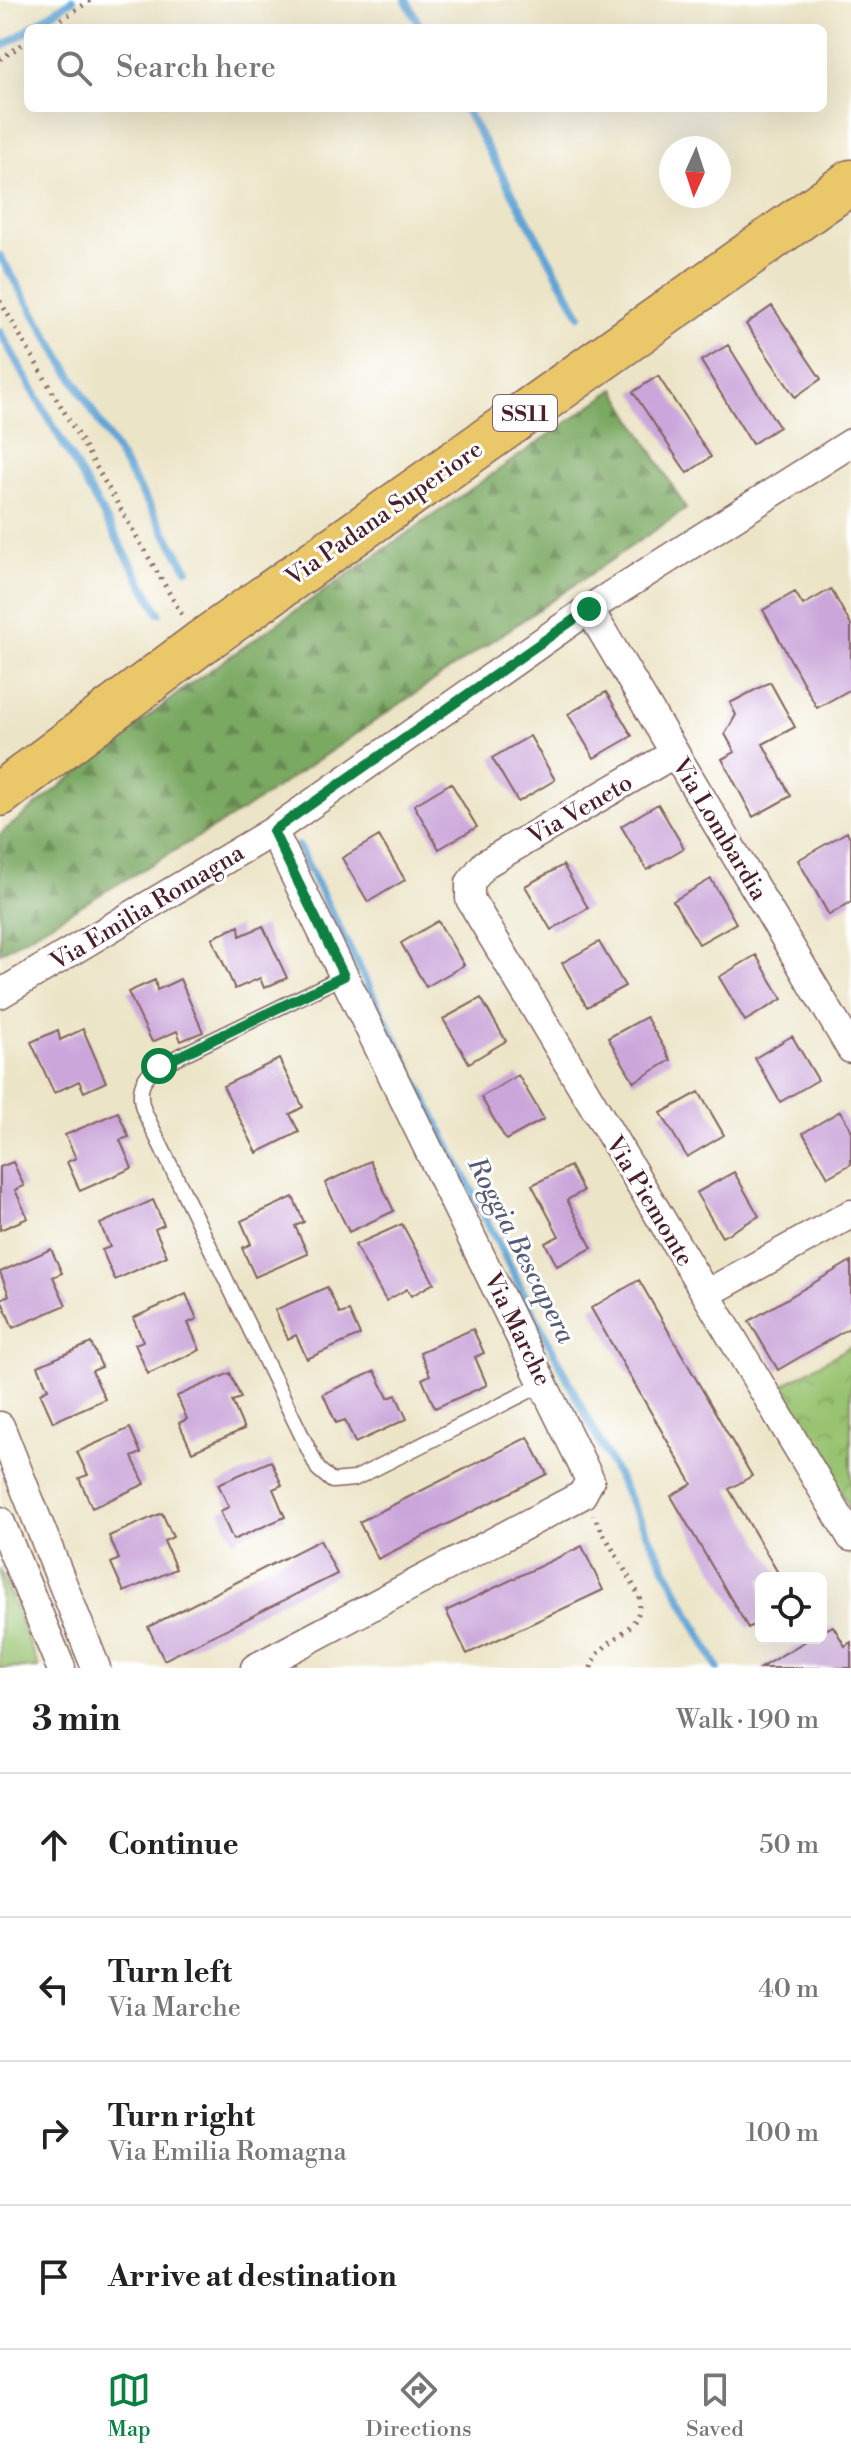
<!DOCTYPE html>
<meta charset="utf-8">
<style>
:root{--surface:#fff;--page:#f6f6f6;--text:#222;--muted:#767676;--line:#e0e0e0;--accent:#0b8043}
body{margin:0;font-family:"Libre Bodoni",serif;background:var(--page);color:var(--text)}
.controls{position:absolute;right:24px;bottom:24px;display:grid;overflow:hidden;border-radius:12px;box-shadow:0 8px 32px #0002}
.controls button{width:72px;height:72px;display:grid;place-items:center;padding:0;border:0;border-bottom:2px solid var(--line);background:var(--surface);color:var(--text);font:40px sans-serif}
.compass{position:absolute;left:659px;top:136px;width:72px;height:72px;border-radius:50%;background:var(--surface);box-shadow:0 8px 32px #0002;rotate:183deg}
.stop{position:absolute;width:24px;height:24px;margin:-18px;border:6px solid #0b8043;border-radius:50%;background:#fff}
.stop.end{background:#0b8043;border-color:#fff;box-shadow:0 2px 8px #0008}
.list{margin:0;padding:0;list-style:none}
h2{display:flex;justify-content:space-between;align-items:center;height:104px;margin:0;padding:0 32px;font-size:34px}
h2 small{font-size:26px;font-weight:400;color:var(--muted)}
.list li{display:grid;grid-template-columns:52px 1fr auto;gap:24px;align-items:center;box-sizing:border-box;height:144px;padding:0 32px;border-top:2px solid var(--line)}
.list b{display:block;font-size:30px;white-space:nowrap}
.list p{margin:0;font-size:26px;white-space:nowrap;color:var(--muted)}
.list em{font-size:26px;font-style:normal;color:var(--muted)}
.icon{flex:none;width:44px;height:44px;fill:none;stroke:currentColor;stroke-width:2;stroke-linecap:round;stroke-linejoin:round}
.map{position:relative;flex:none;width:851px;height:1668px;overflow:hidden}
.search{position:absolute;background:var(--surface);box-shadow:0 8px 32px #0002;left:24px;right:24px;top:24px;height:88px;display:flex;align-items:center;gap:20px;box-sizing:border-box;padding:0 28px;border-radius:12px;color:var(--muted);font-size:30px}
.sheet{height:680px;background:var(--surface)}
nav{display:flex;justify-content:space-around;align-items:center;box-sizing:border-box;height:112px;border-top:2px solid var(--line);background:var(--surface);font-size:22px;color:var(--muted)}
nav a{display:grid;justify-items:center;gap:4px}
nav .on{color:var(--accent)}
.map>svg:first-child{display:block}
.forest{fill:url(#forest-firs);stroke:#626446;stroke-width:2}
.park{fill:url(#park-crowns);stroke:#71714e;stroke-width:2}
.pitch{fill:#98c370;stroke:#71714e;stroke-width:2}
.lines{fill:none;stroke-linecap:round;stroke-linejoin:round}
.stream{stroke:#61a4d5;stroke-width:8}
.building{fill:#caa6da}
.lane-casing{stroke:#836461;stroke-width:17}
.street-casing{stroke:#836461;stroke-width:31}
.primary-casing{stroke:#836461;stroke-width:47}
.path{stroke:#836461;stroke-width:5;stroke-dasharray:2 6;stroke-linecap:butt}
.lane{stroke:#fff;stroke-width:14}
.street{stroke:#fff;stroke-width:28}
.primary{stroke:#eac769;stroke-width:44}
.route{stroke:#0b8043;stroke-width:10}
.labels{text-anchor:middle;stroke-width:6;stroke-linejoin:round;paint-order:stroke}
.shield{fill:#fff;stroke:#80626b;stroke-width:2}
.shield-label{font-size:22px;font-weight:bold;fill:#4a1f2b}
.street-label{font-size:24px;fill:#4a1f2b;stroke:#fff}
.water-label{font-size:26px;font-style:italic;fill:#545b77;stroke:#fff}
</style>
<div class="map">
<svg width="851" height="1668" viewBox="0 0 851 1668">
<defs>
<pattern id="forest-firs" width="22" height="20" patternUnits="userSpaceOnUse" patternTransform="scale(2)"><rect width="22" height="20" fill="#7aa962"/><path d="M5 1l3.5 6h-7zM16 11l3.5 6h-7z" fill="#668951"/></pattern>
<pattern id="park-crowns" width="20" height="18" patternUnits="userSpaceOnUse" patternTransform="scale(2)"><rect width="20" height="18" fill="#98c370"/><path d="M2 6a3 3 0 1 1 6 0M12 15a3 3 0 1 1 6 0" fill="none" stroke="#84a761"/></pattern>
</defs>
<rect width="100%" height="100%" fill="#fff"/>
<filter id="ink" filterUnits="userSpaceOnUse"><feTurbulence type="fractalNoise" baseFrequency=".0125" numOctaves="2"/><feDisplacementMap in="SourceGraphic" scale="16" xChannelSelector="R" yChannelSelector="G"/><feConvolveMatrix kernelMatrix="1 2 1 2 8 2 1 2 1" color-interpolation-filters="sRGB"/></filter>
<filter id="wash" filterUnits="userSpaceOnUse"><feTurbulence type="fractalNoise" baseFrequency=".006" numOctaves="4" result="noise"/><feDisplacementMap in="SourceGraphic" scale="32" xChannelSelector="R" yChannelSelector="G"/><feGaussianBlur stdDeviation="1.8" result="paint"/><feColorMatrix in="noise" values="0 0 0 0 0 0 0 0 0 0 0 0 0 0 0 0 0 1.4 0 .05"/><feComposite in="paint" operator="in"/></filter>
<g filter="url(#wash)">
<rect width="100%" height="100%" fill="#ece4c6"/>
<path class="forest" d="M615,389L686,509L244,810L0,953V834L186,687Z"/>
<path class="park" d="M851,1346V1509L780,1387Z"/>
<path class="pitch" d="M0,1569L39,1668H0Z"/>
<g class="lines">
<path class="stream" d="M406,0L421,28
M30,28L72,0
M0,48L28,30
M465,108L580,315
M0,256L187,569
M0,332L159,613
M298,846C436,1121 574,1396 718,1668"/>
</g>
<g id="blocks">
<path class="building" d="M772,306L821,379L795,397L746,324Z
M728,345L779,427L752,444L701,361Z
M658,376L711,457L687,473L633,392Z
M831,589L851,625V689L817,708L763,610L795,592L803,605Z
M770,682L795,727L763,744L791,796L753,817L722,759L735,752L725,734L736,715L730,703Z
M606,692L632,736L594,758L568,714Z
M530,736L555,780L518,802L492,758Z
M451,783L477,827L439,849L414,805Z
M658,804L684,848L647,870L621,826Z
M847,832L851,839V902L829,915L798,860Z
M379,836L405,880L368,902L342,858Z
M563,865L588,908L551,930L525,886Z
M711,879L736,923L699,944L673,901Z
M438,921L464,965L426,987L401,943Z
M239,926L240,936L263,926L287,978L264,988L260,978L235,989L212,938Z
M599,942L625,986L587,1007L562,963Z
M756,955L782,999L745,1021L719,977Z
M180,979L203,1032L181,1041L177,1031L152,1042L128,992L155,980L157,990Z
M481,998L506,1041L469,1063L443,1019Z
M646,1017L671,1060L634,1082L608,1038Z
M83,1029L106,1082L84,1092L79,1081L54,1093L31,1042L58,1030L60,1040Z
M792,1036L818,1080L780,1102L755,1058Z
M279,1059L303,1107L290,1114L299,1132L257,1153L223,1086Z
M518,1075L544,1119L506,1140L481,1097Z
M699,1092L724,1135L687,1157L661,1113Z
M840,1111L851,1129V1164L828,1177L803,1133Z
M118,1112L129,1137L120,1140L132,1168L80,1191L67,1162L76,1158L65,1135Z
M370,1161L394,1211L349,1232L325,1183Z
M13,1162L24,1186L15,1190L28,1218L0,1230V1167Z
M570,1166L583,1191L567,1200L592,1248L557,1266L545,1243L559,1236L532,1185Z
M734,1172L759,1216L722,1237L696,1193Z
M293,1197L304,1222L295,1226L308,1254L255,1277L242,1248L251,1244L241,1221Z
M153,1200L164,1225L155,1229L167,1256L115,1280L102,1250L110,1247L100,1224Z
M402,1224L434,1283L411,1296L407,1289L386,1301L355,1245Z
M51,1249L62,1273L53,1277L66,1305L13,1328L1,1299L9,1295L0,1272Z
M851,1261V1327L778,1370L749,1321Z
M639,1280L752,1476L729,1489L781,1578H761V1621L748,1628L671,1496L692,1484L591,1308Z
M327,1287L340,1314L349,1311L360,1335L307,1359L296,1335L288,1339L275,1310Z
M186,1294L197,1319L188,1323L200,1350L148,1374L135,1344L143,1341L133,1318Z
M473,1329L484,1353L475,1357L487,1385L435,1408L422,1379L430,1375L420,1352Z
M91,1343L102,1367L92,1371L105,1399L53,1422L40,1393L48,1389L38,1366Z
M375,1371L388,1398L396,1395L407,1419L355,1443L345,1420L336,1423L323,1394Z
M230,1373L241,1398L232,1401L244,1429L192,1452L179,1423L187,1419L177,1396Z
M130,1428L141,1453L132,1457L145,1484L92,1508L79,1478L88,1475L77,1452Z
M528,1437L547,1474L378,1559L359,1522Z
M271,1461L282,1485L273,1489L285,1517L233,1540L220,1511L229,1507L218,1484Z
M162,1513L173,1537L164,1541L176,1569L124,1592L111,1563L119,1559L109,1536Z
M320,1540L337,1574L164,1660L148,1627Z
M582,1546L603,1590L467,1654L446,1611Z
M833,1626L845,1646L851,1642V1668H760L811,1638H821V1632Z"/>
</g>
</g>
<g filter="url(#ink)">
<use href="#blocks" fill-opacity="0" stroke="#836461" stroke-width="2"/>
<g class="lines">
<g class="lane-casing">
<path id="lane" d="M344,976L159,1066C141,1077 137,1091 144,1111L318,1469L332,1481L354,1479L545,1383"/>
</g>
<g class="street-casing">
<path id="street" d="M589,609L851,1049
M675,753L485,864L470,883V899L851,1537
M0,994L273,831L589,609L851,443
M706,1294L851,1214
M0,1426L96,1668
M0,1521L61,1668
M255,1668L582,1495L590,1480L273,831"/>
</g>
<g class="primary-casing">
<path id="primary" d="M0,794L199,644L851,182"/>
</g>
<path class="path" d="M48,28L91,0
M0,59L28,41
M0,301L182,615
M591,1668C599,1636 647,1634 639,1595L593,1515"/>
<use href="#lane" class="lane"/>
<use href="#street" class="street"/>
<use href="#primary" class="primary"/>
</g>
</g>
<g class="lines" filter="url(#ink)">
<path class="route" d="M159,1066L344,976L273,831L589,609"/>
</g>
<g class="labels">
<rect class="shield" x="493" y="395" width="64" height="36" rx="6"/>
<g class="shield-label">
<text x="525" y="421">SS11</text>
</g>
<g class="street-label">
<text transform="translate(384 513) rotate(-35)" y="8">Via Padana Superiore</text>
<text transform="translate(580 809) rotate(-30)" y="8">Via Veneto</text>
<text transform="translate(720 829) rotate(59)" y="8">Via Lombardia</text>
<text transform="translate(147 907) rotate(-31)" y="8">Via Emilia Romagna</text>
<text transform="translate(650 1201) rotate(59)" y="8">Via Piemonte</text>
<text transform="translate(518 1329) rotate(64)" y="8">Via Marche</text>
</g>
<g class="water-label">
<text transform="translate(522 1250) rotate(63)" y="9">Roggia Bescapera</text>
</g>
</g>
</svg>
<div class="controls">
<button><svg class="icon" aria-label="locate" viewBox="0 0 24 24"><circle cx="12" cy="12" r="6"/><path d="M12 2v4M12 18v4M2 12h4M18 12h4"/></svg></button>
</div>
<svg class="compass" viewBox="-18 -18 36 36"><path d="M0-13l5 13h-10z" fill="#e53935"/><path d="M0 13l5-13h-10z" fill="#767676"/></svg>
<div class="stop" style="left:159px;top:1066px"></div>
<div class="stop end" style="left:589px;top:609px"></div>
<div class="search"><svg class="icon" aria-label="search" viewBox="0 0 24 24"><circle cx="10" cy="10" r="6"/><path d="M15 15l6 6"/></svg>Search here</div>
</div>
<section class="sheet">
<h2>3 min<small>Walk · 190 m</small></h2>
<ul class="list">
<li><svg class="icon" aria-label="ahead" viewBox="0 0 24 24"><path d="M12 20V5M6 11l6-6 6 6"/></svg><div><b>Continue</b></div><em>50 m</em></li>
<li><svg class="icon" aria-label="left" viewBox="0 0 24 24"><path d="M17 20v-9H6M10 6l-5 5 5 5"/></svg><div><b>Turn left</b><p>Via Marche</p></div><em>40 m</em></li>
<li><svg class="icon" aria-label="right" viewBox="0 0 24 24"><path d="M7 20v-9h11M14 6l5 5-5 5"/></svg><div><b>Turn right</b><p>Via Emilia Romagna</p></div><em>100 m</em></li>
<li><svg class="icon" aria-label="arrive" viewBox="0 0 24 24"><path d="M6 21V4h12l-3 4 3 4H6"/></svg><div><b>Arrive at destination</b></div></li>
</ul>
</section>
<nav>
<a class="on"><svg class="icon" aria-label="map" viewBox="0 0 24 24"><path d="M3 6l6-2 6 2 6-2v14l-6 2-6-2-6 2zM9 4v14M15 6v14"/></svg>Map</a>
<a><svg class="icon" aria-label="directions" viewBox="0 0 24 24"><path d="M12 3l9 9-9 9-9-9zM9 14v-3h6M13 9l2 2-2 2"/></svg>Directions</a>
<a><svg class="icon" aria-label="saved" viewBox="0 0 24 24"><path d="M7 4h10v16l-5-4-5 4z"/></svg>Saved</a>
</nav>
